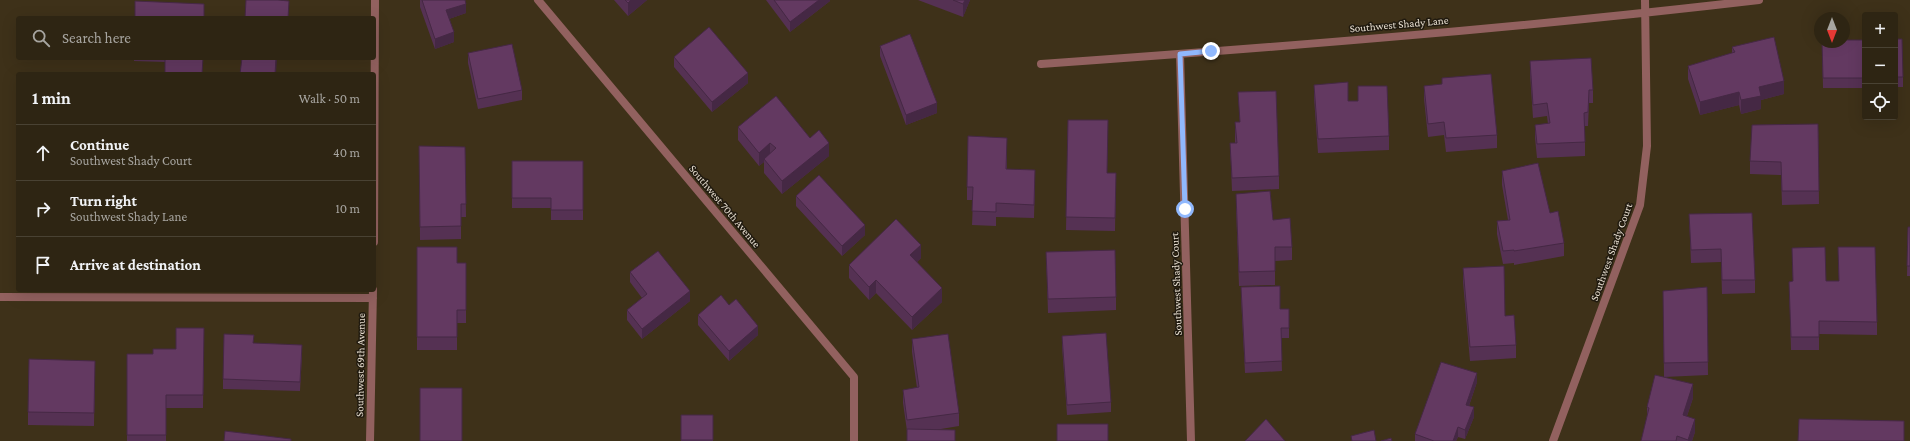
<!DOCTYPE html>
<meta charset="utf-8">
<style>
:root{--surface:#2e2513;--page:#3a3121;--text:#f1f3f6;--muted:#a7a5a0;--line:#494233}
body{margin:0;font-family:"Crimson Pro",serif;background:var(--page);color:var(--text)}
.controls{position:absolute;right:12px;top:12px;display:grid;overflow:hidden;border-radius:4px;box-shadow:0 4px 16px #0002}
.controls button{width:36px;height:36px;display:grid;place-items:center;padding:0;border:0;border-bottom:1px solid var(--line);background:var(--surface);color:var(--text);font:20px sans-serif}
.compass{position:absolute;left:1814px;top:12px;width:36px;height:36px;border-radius:50%;background:var(--surface);box-shadow:0 4px 16px #0002;rotate:180deg}
.stop{position:absolute;width:12px;height:12px;margin:-9px;border:3px solid #90b8fd;border-radius:50%;background:#fff}
.stop.end{background:#90b8fd;border-color:#fff;box-shadow:0 1px 4px #0008}
.list{margin:0;padding:0;list-style:none}
h2{display:flex;justify-content:space-between;align-items:center;height:52px;margin:0;padding:0 16px;font-size:17px}
h2 small{font-size:13px;font-weight:400;color:var(--muted)}
.list li{display:grid;grid-template-columns:26px 1fr auto;gap:12px;align-items:center;box-sizing:border-box;height:56px;padding:0 16px;border-top:1px solid var(--line)}
.list b{display:block;font-size:15px;white-space:nowrap}
.list p{margin:0;font-size:13px;white-space:nowrap;color:var(--muted)}
.list em{font-size:13px;font-style:normal;color:var(--muted)}
.icon{flex:none;width:22px;height:22px;fill:none;stroke:currentColor;stroke-width:2;stroke-linecap:round;stroke-linejoin:round}
.map{position:relative;flex:none;width:1910px;height:441px;overflow:hidden}
.search{position:absolute;background:var(--surface);box-shadow:0 4px 16px #0002;left:16px;top:16px;width:360px;height:44px;display:flex;align-items:center;gap:10px;box-sizing:border-box;padding:0 14px;border-radius:4px;color:var(--muted);font-size:15px}
.panel{position:absolute;background:var(--surface);box-shadow:0 4px 16px #0002;left:16px;top:72px;width:360px;height:220px;border-radius:4px}
.map>svg:first-child{display:block}
.lines{fill:none;stroke-linecap:round;stroke-linejoin:round}
.minor{stroke:#92615f;stroke-width:8}
.wall{fill:#553153}
.shaded-wall{fill:#452844}
.building{fill:#633961;stroke:#452844}
.route{stroke:#90b8fd;stroke-width:5}
.labels{text-anchor:middle;stroke-width:3;stroke-linejoin:round;paint-order:stroke}
.street-label{font-size:11px;fill:#e8dfd1;stroke:#201a0f}
</style>
<div class="map">
<svg width="1910" height="441" viewBox="0 0 1910 441">
<rect width="100%" height="100%" fill="#3e3119"/>
<g class="lines">
<path class="minor" d="M538,0L854,377V441
M1180,54L1191,441
M1041,64C1281,47 1521,28 1759,0
M374,242L375,0
M0,297L373,298
M370,441L373,290
M1553,441L1640,205L1647,146L1645,0"/>
</g>
<path class="wall" d="M420,0H465L466,13L449,19L454,42L435,49L420,7Z
M614,0H647L628,16Z
M766,0H830V1L790,32Z
M918,0H970L963,17Z
M1895,39L1903,77V87H1895Z
M1865,40V88H1823L1822,42Z
M880,46L937,113L906,125L880,56Z
M1732,47L1784,94L1761,100V109L1741,114L1739,105L1700,115L1688,79V66L1732,53Z
M468,53L522,90V100L478,109L468,63Z
M674,57L748,83L712,112L674,67Z
M134,58H203L165,62L134,61Z
M1530,61L1593,90V103H1589L1588,126H1585V156L1537,158L1535,138V125L1548,124L1547,116L1533,118L1530,74Z
M1314,85L1348,101L1389,136V150L1318,153L1314,98Z
M1424,86L1497,135V148L1446,152L1444,135L1428,137L1424,99Z
M1238,92L1279,176V189L1232,191L1230,143H1235V122H1240Z
M1068,120L1107,173H1116L1115,231L1066,230Z
M1818,124L1819,204L1782,205L1781,175L1750,174V161Z
M738,127L810,138L829,156L782,194L764,173V162L759,166L738,140Z
M419,146L465,147L466,217H461V239L420,240Z
M1007,151V169L1035,183L1034,218L996,217V226L972,225L973,200H967V187Z
M512,161H583V220H551V208H512Z
M1502,171L1550,213L1564,243V256L1514,265V263L1503,264L1497,234V221L1508,220L1502,185Z
M1236,194L1273,220L1292,247V260L1275,261V285L1239,286L1236,207Z
M796,196L865,235L842,256L796,206Z
M1689,214L1755,280V293L1722,294L1721,262L1691,263Z
M1908,227H1910V276H1907Z
M417,247L457,263H466V323H457V350H417Z
M1838,247L1877,322V335L1819,334V350H1791L1789,282L1793,281L1792,248L1826,281H1839Z
M1046,252L1116,297V310L1048,313Z
M921,258L917,262L942,302L912,330L876,293L869,300L849,278V265Z
M1463,268L1516,345V358L1470,361L1463,282Z
M630,272L690,301L642,339L627,320V310L642,298L630,282Z
M1241,287L1280,309H1289V338H1281L1282,371L1245,373L1241,297Z
M1707,287L1708,375L1664,377L1663,291Z
M729,305L758,335L729,361L698,325V315Z
M204,328L203,408H166V441H127V354H153L176,349Z
M1062,336L1111,402V412L1067,415L1062,346Z
M912,339L959,413V426L935,430L907,431L903,403V390L917,388L912,352Z
M254,343L302,354L300,391L223,389V379Z
M95,361L94,426L28,425V412Z
M1477,382L1469,406L1474,417L1465,439L1458,437L1456,441H1415V434Z
M1693,398L1687,416L1695,432L1692,441H1641L1647,418V407Z
M681,415H713V441H681Z"/>
<path class="shaded-wall" d="M631,0H647L628,16V3Z
M819,0H830V1L790,32V22Z
M965,0H970L963,17V4Z
M466,4V13L446,20V10Z
M454,32V42L435,49V39Z
M276,58H277L276,74H275Z
M748,73V83L712,112V102Z
M1784,81V94L1761,100V109L1741,114V100L1759,87Z
M1739,92V105L1700,115V102Z
M937,103V113L906,125V115Z
M770,143V157L764,159V162L759,166V153Z
M829,143V156L782,194V181Z
M865,225V235L842,256V246Z
M921,245V258L910,269V255Z
M876,280V293L869,300V287Z
M942,288V302L912,330V317Z
M690,291V301L642,339V329Z
M758,326V335L729,361V351Z
M1477,373V382L1466,414V405Z
M1693,384V398L1683,428V415Z
M1474,407V417L1465,439V430Z
M1695,419V432L1692,441H1688Z
M1458,427V437L1456,441H1453Z"/>
<path class="building" d="M246,0H278L289,1L288,18H245Z
M422,0H465L466,4L446,10L454,32L435,39Z
M625,0H631L628,3Z
M774,0H819L790,22Z
M953,0H965L963,4Z
M135,1L204,4V18H135Z
M709,27L748,73L712,102L674,57Z
M910,34L937,103L906,115L880,46Z
M1774,37L1784,81L1759,87L1761,96L1741,100L1739,92L1700,102L1688,66L1735,52L1732,47Z
M1895,39H1902L1903,77H1895Z
M1844,40H1865V78H1823L1822,42H1844Z
M512,44L522,90L478,99L468,53Z
M165,58H203L202,74H165Z
M242,58H276L275,74H240Z
M1591,58L1593,90H1589L1588,112L1584,113L1585,142L1537,144L1535,125L1550,123L1547,103L1533,105L1530,61Z
M1491,74L1497,135L1446,138L1444,122L1428,124L1424,86L1442,84V78Z
M1348,82V101H1358V86H1387L1389,136L1318,139L1314,85Z
M1276,91L1279,176L1232,178L1230,143H1237L1235,122H1240L1238,92Z
M776,96L810,138L819,130L829,143L782,181L764,159L776,148L770,143L759,153L738,127Z
M1068,120H1108L1107,173H1116L1115,218L1066,217Z
M1818,124L1819,191H1782L1781,162L1750,161L1752,125Z
M968,136L1007,138L1006,169L1035,170L1034,205L996,203V212L972,211L973,187H967Z
M419,146L465,147L466,204H461V226L420,227Z
M512,161H583V210H551V198H512Z
M1538,163L1550,213L1558,211L1564,243L1514,251V250L1503,251L1497,221L1510,220L1502,171Z
M819,175L865,225L842,246L796,196Z
M1270,191L1273,220L1290,218L1292,247H1275V271L1239,272L1236,194Z
M1752,213L1755,280H1722L1721,249L1691,250L1689,214Z
M896,219L921,245L910,255L942,288L912,317L876,280L869,287L849,265Z
M1908,227H1910V266H1907Z
M417,247H457V263H466V310H457V337H417Z
M1825,247L1826,281H1839L1838,247H1875L1877,322L1819,321V337H1791L1789,282L1793,281L1792,248Z
M1115,250L1116,297L1048,299L1046,252Z
M658,251L690,291L642,329L627,310L647,294L630,272Z
M1504,266L1505,316L1514,315L1516,345L1470,347L1463,268Z
M1280,286V309H1289V328H1281L1282,361L1245,363L1241,287Z
M1707,287L1708,362L1664,363L1663,291Z
M721,295L729,305L736,299L758,326L729,351L698,315Z
M176,328H204L203,395H166V435H127V354H153V349H176Z
M1106,333L1111,402L1067,405L1062,336Z
M224,334L254,335L253,343L302,345L300,382L223,379Z
M948,334L959,413L907,420L903,390L919,387L912,339Z
M29,359L95,361L94,413L28,412Z
M1441,362L1477,373L1466,405L1474,407L1465,430L1458,427L1453,441H1434L1415,434Z
M1655,375L1693,384L1683,415L1695,419L1688,440L1677,436L1676,441H1641L1649,408L1647,407Z
M420,388H462V441H420Z
M681,415H713V440H681Z
M1266,419L1285,441H1245Z
M1799,419L1904,421V441H1798Z
M1057,424H1108V441H1057Z
M907,429L955,430V441H907Z
M1374,430L1376,441H1352L1351,436Z
M225,431L291,439V441H224Z
M1391,438L1392,441H1381Z"/>
<g class="lines">
<path class="route" d="M1185,209L1180,54L1211,51"/>
</g>
<g class="labels">
<g class="street-label">
<text transform="translate(1399 24) rotate(-5)" y="4">Southwest Shady Lane</text>
<text transform="translate(725 206) rotate(50)" y="4">Southwest 70th Avenue</text>
<text transform="translate(1611 252) rotate(-70)" y="4">Southwest Shady Court</text>
<text transform="translate(1176 284) rotate(-92)" y="4">Southwest Shady Court</text>
<text transform="translate(360 365) rotate(-89)" y="4">Southwest 69th Avenue</text>
</g>
</g>
</svg>
<div class="controls">
<button>+</button>
<button>−</button>
<button><svg class="icon" aria-label="locate" viewBox="0 0 24 24"><circle cx="12" cy="12" r="6"/><path d="M12 2v4M12 18v4M2 12h4M18 12h4"/></svg></button>
</div>
<svg class="compass" viewBox="-18 -18 36 36"><path d="M0-13l5 13h-10z" fill="#e53935"/><path d="M0 13l5-13h-10z" fill="#a7a5a0"/></svg>
<div class="stop" style="left:1185px;top:209px"></div>
<div class="stop end" style="left:1211px;top:51px"></div>
<div class="search"><svg class="icon" aria-label="search" viewBox="0 0 24 24"><circle cx="10" cy="10" r="6"/><path d="M15 15l6 6"/></svg>Search here</div>
<section class="panel">
<h2>1 min<small>Walk · 50 m</small></h2>
<ul class="list">
<li><svg class="icon" aria-label="ahead" viewBox="0 0 24 24"><path d="M12 20V5M6 11l6-6 6 6"/></svg><div><b>Continue</b><p>Southwest Shady Court</p></div><em>40 m</em></li>
<li><svg class="icon" aria-label="right" viewBox="0 0 24 24"><path d="M7 20v-9h11M14 6l5 5-5 5"/></svg><div><b>Turn right</b><p>Southwest Shady Lane</p></div><em>10 m</em></li>
<li><svg class="icon" aria-label="arrive" viewBox="0 0 24 24"><path d="M6 21V4h12l-3 4 3 4H6"/></svg><div><b>Arrive at destination</b></div></li>
</ul>
</section>
</div>
